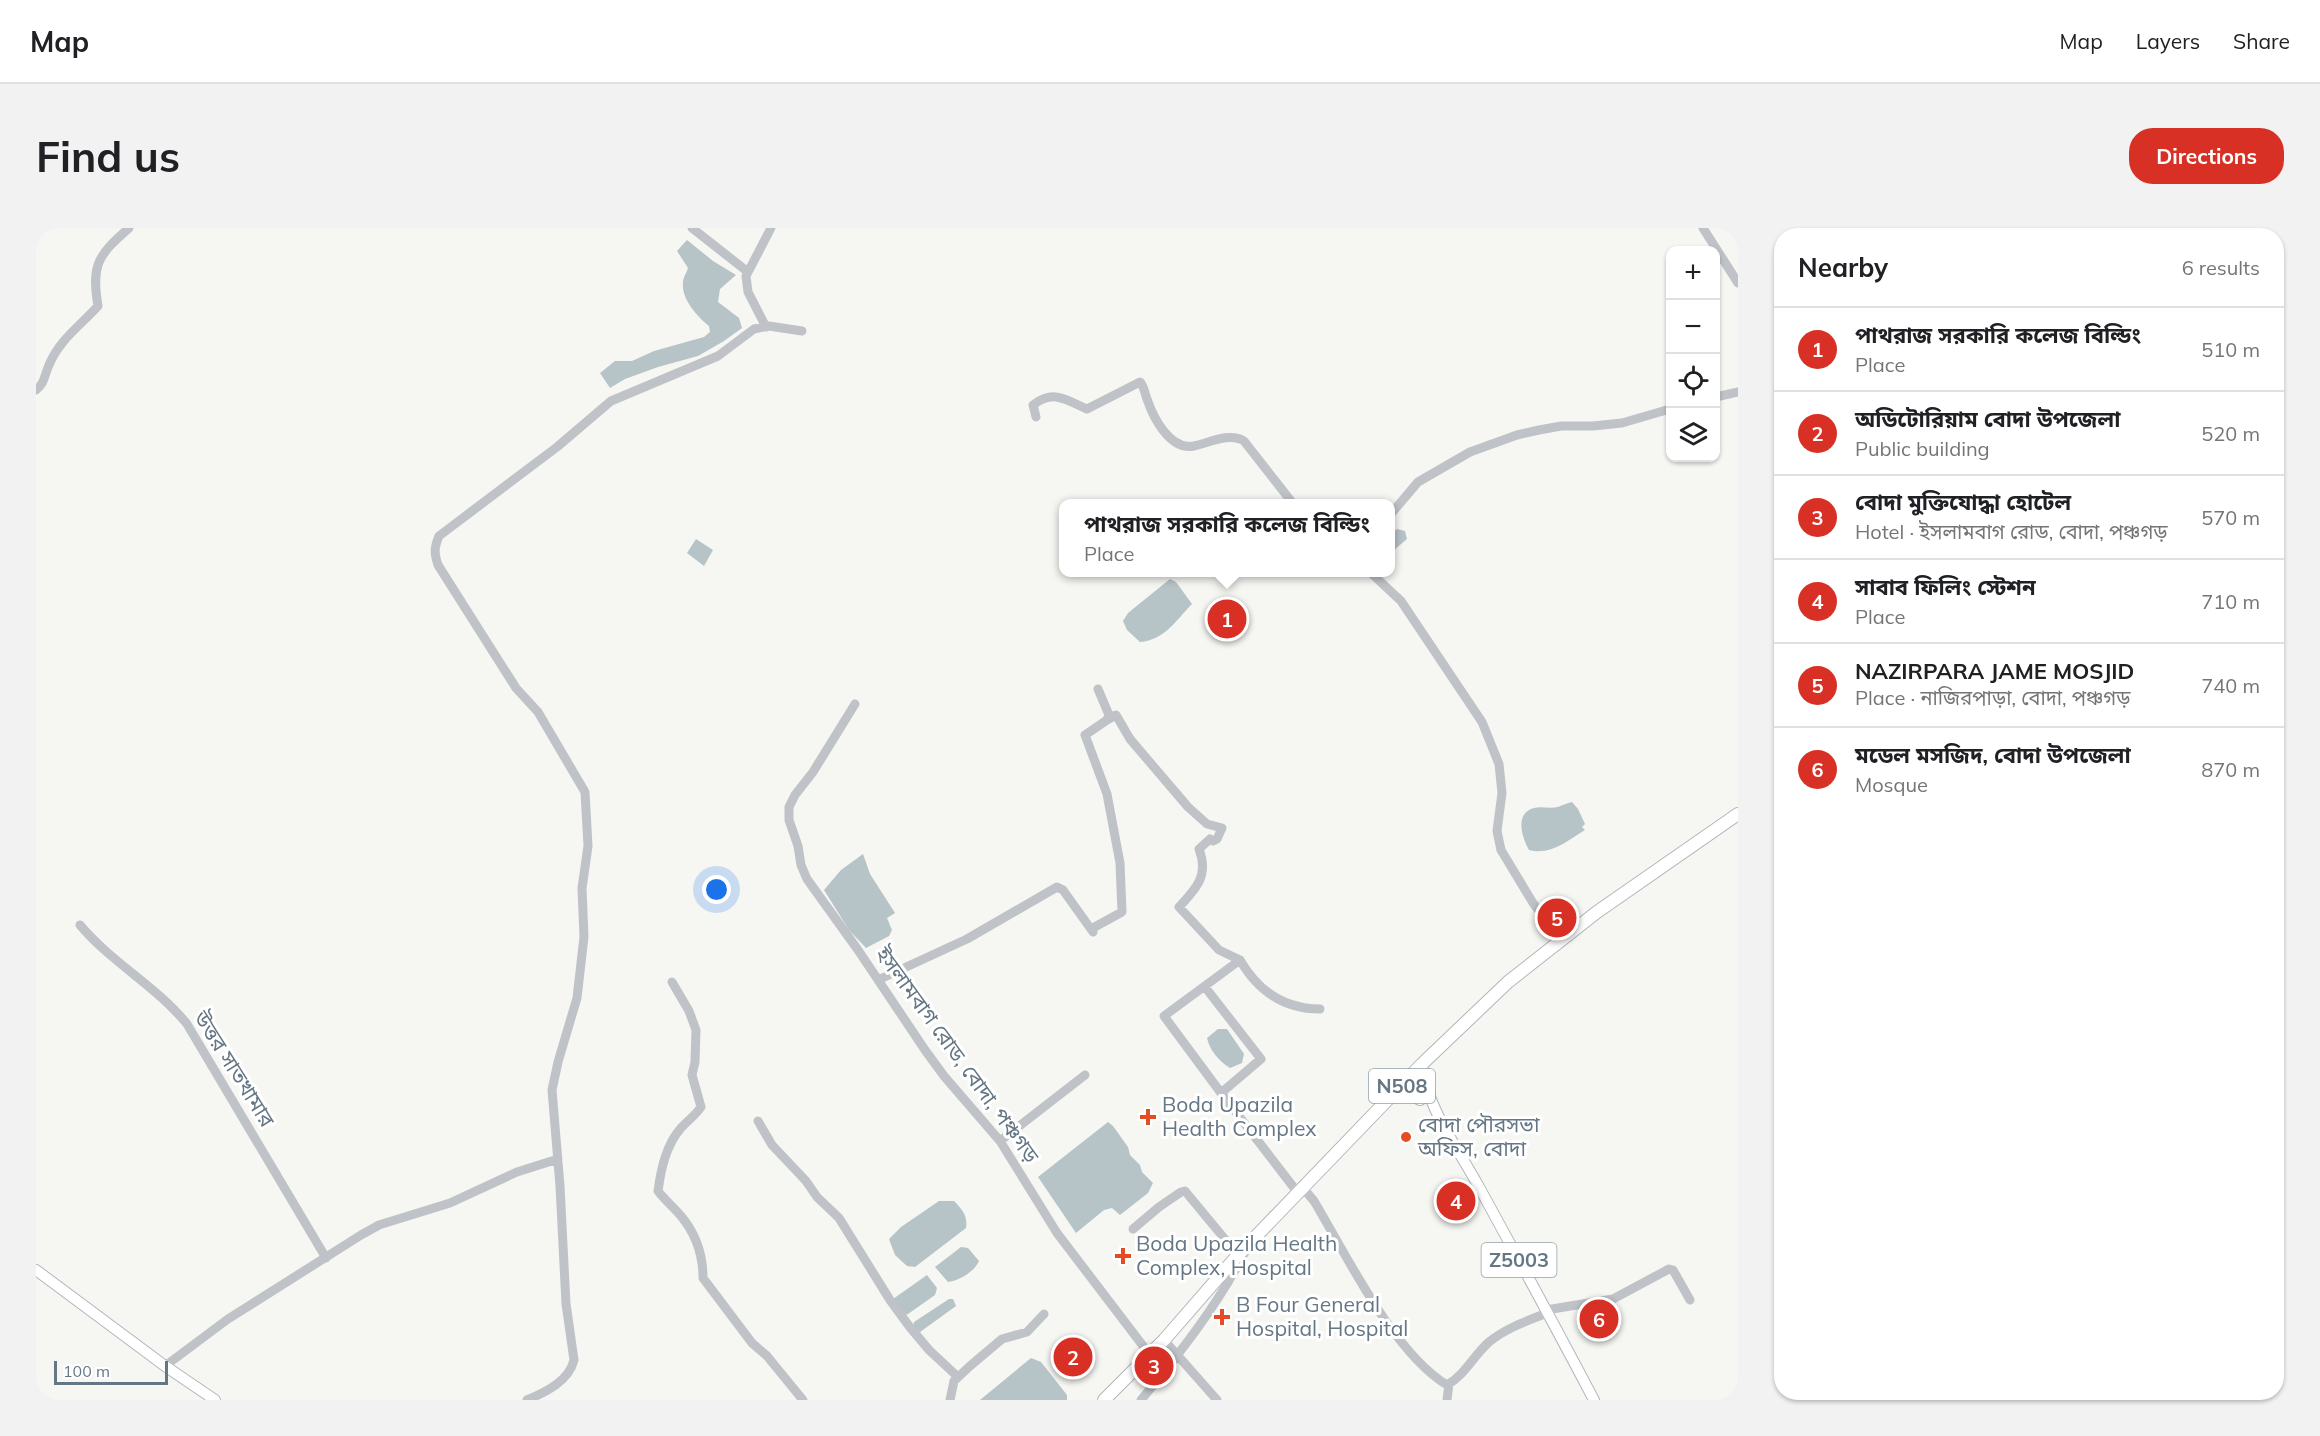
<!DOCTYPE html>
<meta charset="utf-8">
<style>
:root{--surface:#fff;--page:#f2f2f2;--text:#202124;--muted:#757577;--line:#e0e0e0;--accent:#d93025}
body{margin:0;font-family:Mulish,"Noto Sans Bengali",sans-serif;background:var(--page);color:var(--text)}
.controls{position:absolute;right:18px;top:18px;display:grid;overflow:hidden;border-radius:12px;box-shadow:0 2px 4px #0004}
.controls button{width:54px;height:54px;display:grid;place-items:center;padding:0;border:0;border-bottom:2px solid var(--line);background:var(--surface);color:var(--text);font:30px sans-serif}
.scale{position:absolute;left:18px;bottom:15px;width:114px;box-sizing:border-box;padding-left:6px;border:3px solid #657784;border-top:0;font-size:16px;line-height:21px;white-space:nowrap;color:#657784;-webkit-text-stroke:4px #fff;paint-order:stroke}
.you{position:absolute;left:681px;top:662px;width:21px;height:21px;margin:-15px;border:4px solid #fff;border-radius:50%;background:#1a73e8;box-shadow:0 0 0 9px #1a73e833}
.badge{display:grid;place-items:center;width:39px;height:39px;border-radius:50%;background:var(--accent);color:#fff;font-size:20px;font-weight:700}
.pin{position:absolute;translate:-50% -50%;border:3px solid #fff;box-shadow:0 2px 6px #0006}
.popup{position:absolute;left:1023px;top:271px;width:336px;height:78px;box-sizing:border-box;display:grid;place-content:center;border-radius:12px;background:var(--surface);filter:drop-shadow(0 2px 4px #0005);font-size:20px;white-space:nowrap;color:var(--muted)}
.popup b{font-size:22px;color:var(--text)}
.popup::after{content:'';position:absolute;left:50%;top:100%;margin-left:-12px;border:12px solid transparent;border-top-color:var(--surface)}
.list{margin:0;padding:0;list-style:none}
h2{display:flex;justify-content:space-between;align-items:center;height:78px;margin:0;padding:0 24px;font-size:26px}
h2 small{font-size:20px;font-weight:400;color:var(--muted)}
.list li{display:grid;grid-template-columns:39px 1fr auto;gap:18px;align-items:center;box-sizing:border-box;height:84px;padding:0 24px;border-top:2px solid var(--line)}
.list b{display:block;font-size:22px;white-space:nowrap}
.list p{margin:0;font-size:20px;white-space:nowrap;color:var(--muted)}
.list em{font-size:20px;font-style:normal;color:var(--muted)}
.icon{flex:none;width:33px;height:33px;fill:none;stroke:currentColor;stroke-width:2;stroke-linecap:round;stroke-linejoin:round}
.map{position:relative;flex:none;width:1702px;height:1172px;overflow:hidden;border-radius:24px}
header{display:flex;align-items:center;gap:36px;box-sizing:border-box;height:84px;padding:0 30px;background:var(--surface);border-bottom:2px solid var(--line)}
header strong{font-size:28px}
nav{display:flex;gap:33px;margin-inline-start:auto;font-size:21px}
.intro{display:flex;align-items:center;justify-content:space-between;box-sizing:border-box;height:144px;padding:0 36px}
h1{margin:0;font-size:42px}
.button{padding:15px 27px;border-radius:24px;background:var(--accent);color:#fff;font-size:21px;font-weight:700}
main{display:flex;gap:36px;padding:0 36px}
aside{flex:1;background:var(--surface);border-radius:24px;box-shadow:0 2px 4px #0004}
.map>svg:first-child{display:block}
.water{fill:#b6c3c7}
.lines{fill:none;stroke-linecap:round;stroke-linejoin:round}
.major-casing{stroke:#b2b7bb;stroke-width:12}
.highway-casing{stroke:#b2b6b9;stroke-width:14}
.minor{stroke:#bfc3c7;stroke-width:9}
.major{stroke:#fff;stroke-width:10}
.highway{stroke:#fff;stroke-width:12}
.poi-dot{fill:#e44c25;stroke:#fff;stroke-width:2}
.labels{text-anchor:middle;stroke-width:6;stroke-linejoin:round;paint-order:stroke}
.shield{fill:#fff;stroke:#93a0a9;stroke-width:1.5}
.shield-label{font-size:20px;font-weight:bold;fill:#657784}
.street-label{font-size:21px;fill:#657784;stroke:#fff}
.poi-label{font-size:21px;fill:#657784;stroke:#fff;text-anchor:start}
</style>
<header>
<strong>Map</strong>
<nav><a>Map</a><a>Layers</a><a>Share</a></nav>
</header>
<div class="intro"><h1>Find us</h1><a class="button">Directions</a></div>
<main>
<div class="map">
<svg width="1702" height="1172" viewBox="0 0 1702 1172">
<rect width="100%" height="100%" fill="#f6f6f3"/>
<path class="water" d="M651,12L677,33L700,47L684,61L682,74L703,90L706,100L688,113L662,128L622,139L589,151L574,160L564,145L579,133H596L618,123L668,109L674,104L673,98C661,88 645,71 647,54C647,50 651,44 652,40L641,23Z
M1361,301L1369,303L1371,311L1358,322L1355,318V306Z
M660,311L677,322L668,338L651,325Z
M1134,351L1140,354L1156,376C1140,392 1129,412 1104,414L1091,402L1087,393L1092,385Z
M1536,574L1542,581L1549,596L1546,599L1549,602C1531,613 1514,628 1493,622C1486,610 1478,585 1498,580C1505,578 1514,581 1522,579C1527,577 1531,575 1536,574Z
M827,626L834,646L859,685L851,690L856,702L853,708L830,720L813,702L788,662L805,642Z
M1182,801H1191L1208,826L1206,835L1194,840C1183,833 1174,823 1171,810Z
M1072,894L1077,898L1092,919L1094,927L1104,937L1106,944L1117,955L1112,965L1084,987L1076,980L1068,982L1040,1005L1002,949Z
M903,973H918C926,981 932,988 930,1000L879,1039L871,1038L859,1027L853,1011L865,999Z
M925,1019L932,1020L943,1033C939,1043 923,1053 912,1054L899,1039Z
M891,1047L901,1060L899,1067L872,1086L868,1087L857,1071Z
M913,1071H917L920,1078L884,1104L877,1099L878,1094Z
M995,1130L1005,1134L1031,1167V1172H944Z"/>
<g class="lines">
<g class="major-casing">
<path id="major" d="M1386,836C1389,877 1423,922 1443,959C1482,1030 1520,1100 1558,1172
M0,1042L129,1138L179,1172"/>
</g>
<g class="highway-casing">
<path id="highway" d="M1360,864L1376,866L1384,871
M1068,1172L1128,1112L1202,1027L1386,836L1472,754L1561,684L1702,586"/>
</g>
<path class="minor" d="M656,0L712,44
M1667,0L1702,55
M730,99L712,64L710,48L735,0
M0,162C9,155 8,148 13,137C23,112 45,97 62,78C55,37 62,27 93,0
M1680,169L1702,164
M1000,189L997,177C1018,161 1030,172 1051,181L1104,154C1109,160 1108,164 1111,171C1117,189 1134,223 1158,218C1173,215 1193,204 1208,213L1255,273
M1354,287L1382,254L1434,224L1481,207L1503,202L1525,198H1557L1586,195L1634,181
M1334,344L1365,373L1446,494L1463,536L1466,565L1461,603L1465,622L1497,675L1525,712
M819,476L777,544L759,567L753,579V592L762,618L765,637L771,651L822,722L889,822L908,848L964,913L1021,1005L1114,1127
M1071,492L1080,487L1094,511L1152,579L1171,596L1186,600L1181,611L1177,613L1174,611L1163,621C1173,647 1161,660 1143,679L1183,722L1204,732
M44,697C76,735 120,758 151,796L290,1030
M1055,701L1086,684L1084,635L1071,566L1049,507L1071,492L1073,487L1062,461
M842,752L931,711L1021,659L1027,662L1057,704
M636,754L653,783L660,802L659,834L656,847L665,879C658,889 652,892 645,900C630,917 625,941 622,963C629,972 637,979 645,988C660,1006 667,1026 667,1050L716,1115L731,1128L767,1172
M1169,759L1225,831L1185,865L1262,965
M1185,865L1128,788L1204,732C1222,763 1247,781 1284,781
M722,893L736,917L770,953L781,969L803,990L854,1072L873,1098L893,1122L922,1149
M964,913L1049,847
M1267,960L1278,973C1311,1028 1357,1124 1411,1157C1429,1147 1438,1127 1453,1114C1470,1100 1491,1093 1511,1085
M1097,1001L1123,979L1145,964L1149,963L1202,1027
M1510,1082L1577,1071L1633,1041L1637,1042L1654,1072
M1128,1112L1181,1172
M129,1138L192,1091L325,1007L343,997L414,975L481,944L522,931
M491,1172C510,1164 533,1153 538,1132L530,1076L524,958L516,862L522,834L541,770L548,709L546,660L552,618L549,564L502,484L480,460L402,337C398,325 398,320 403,308L521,219L575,173L682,128L718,101L733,98L766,103
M914,1172L918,1153L934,1138L966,1111L991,1104L1008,1086
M1105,1172C1144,1125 1181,1078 1209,1024
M1411,1172L1413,1156"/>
<use href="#major" class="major"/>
<use href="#highway" class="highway"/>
</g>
<g class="poi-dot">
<path d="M1109 880h6v6h6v6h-6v6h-6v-6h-6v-6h6z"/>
<circle cx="1370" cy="909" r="6"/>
<path d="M1084 1019h6v6h6v6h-6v6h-6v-6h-6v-6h6z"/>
<path d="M1183 1080h6v6h6v6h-6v6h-6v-6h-6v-6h6z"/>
</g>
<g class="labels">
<g class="shield">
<rect x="1333" y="841" width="66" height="34" rx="4.5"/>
<rect x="1445.5" y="1015" width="75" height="34" rx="4.5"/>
</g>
<g class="shield-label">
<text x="1366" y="865">N508</text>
<text x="1483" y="1039">Z5003</text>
</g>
<g class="street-label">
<text transform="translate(921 827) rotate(54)" y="7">ইসলামবাগ রোড, বোদা, পঞ্চগড়</text>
<text transform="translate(198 841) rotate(58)" y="7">উত্তর সাতখামার</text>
</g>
<g class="poi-label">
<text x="1126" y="884">Boda Upazila<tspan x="1126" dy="24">Health Complex</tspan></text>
<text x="1382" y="904">বোদা পৌরসভা<tspan x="1382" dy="24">অফিস, বোদা</tspan></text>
<text x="1100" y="1023">Boda Upazila Health<tspan x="1100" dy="24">Complex, Hospital</tspan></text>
<text x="1200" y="1084">B Four General<tspan x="1200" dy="24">Hospital, Hospital</tspan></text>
</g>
</g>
</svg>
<div class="controls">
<button>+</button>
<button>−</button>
<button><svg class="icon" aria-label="locate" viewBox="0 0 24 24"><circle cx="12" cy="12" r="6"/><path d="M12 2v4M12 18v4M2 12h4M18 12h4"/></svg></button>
<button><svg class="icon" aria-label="layers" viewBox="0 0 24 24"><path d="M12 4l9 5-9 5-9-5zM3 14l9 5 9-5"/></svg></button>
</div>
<div class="scale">100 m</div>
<div class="you"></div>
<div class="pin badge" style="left:1191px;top:391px">1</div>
<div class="popup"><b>পাথরাজ সরকারি কলেজ বিল্ডিং</b>Place</div>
<div class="pin badge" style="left:1037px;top:1129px">2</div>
<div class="pin badge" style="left:1118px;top:1138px">3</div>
<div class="pin badge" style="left:1420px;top:973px">4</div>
<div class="pin badge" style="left:1521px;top:690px">5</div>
<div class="pin badge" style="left:1563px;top:1091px">6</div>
</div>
<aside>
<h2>Nearby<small>6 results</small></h2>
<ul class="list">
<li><span class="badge">1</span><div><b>পাথরাজ সরকারি কলেজ বিল্ডিং</b><p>Place</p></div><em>510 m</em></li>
<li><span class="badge">2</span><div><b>অডিটোরিয়াম বোদা উপজেলা</b><p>Public building</p></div><em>520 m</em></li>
<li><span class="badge">3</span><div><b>বোদা মুক্তিযোদ্ধা হোটেল</b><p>Hotel · ইসলামবাগ রোড, বোদা, পঞ্চগড়</p></div><em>570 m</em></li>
<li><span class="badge">4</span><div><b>সাবাব ফিলিং স্টেশন</b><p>Place</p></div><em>710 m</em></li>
<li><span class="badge">5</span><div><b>NAZIRPARA JAME MOSJID</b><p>Place · নাজিরপাড়া, বোদা, পঞ্চগড়</p></div><em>740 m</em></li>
<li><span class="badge">6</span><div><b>মডেল মসজিদ, বোদা উপজেলা</b><p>Mosque</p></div><em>870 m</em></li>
</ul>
</aside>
</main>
